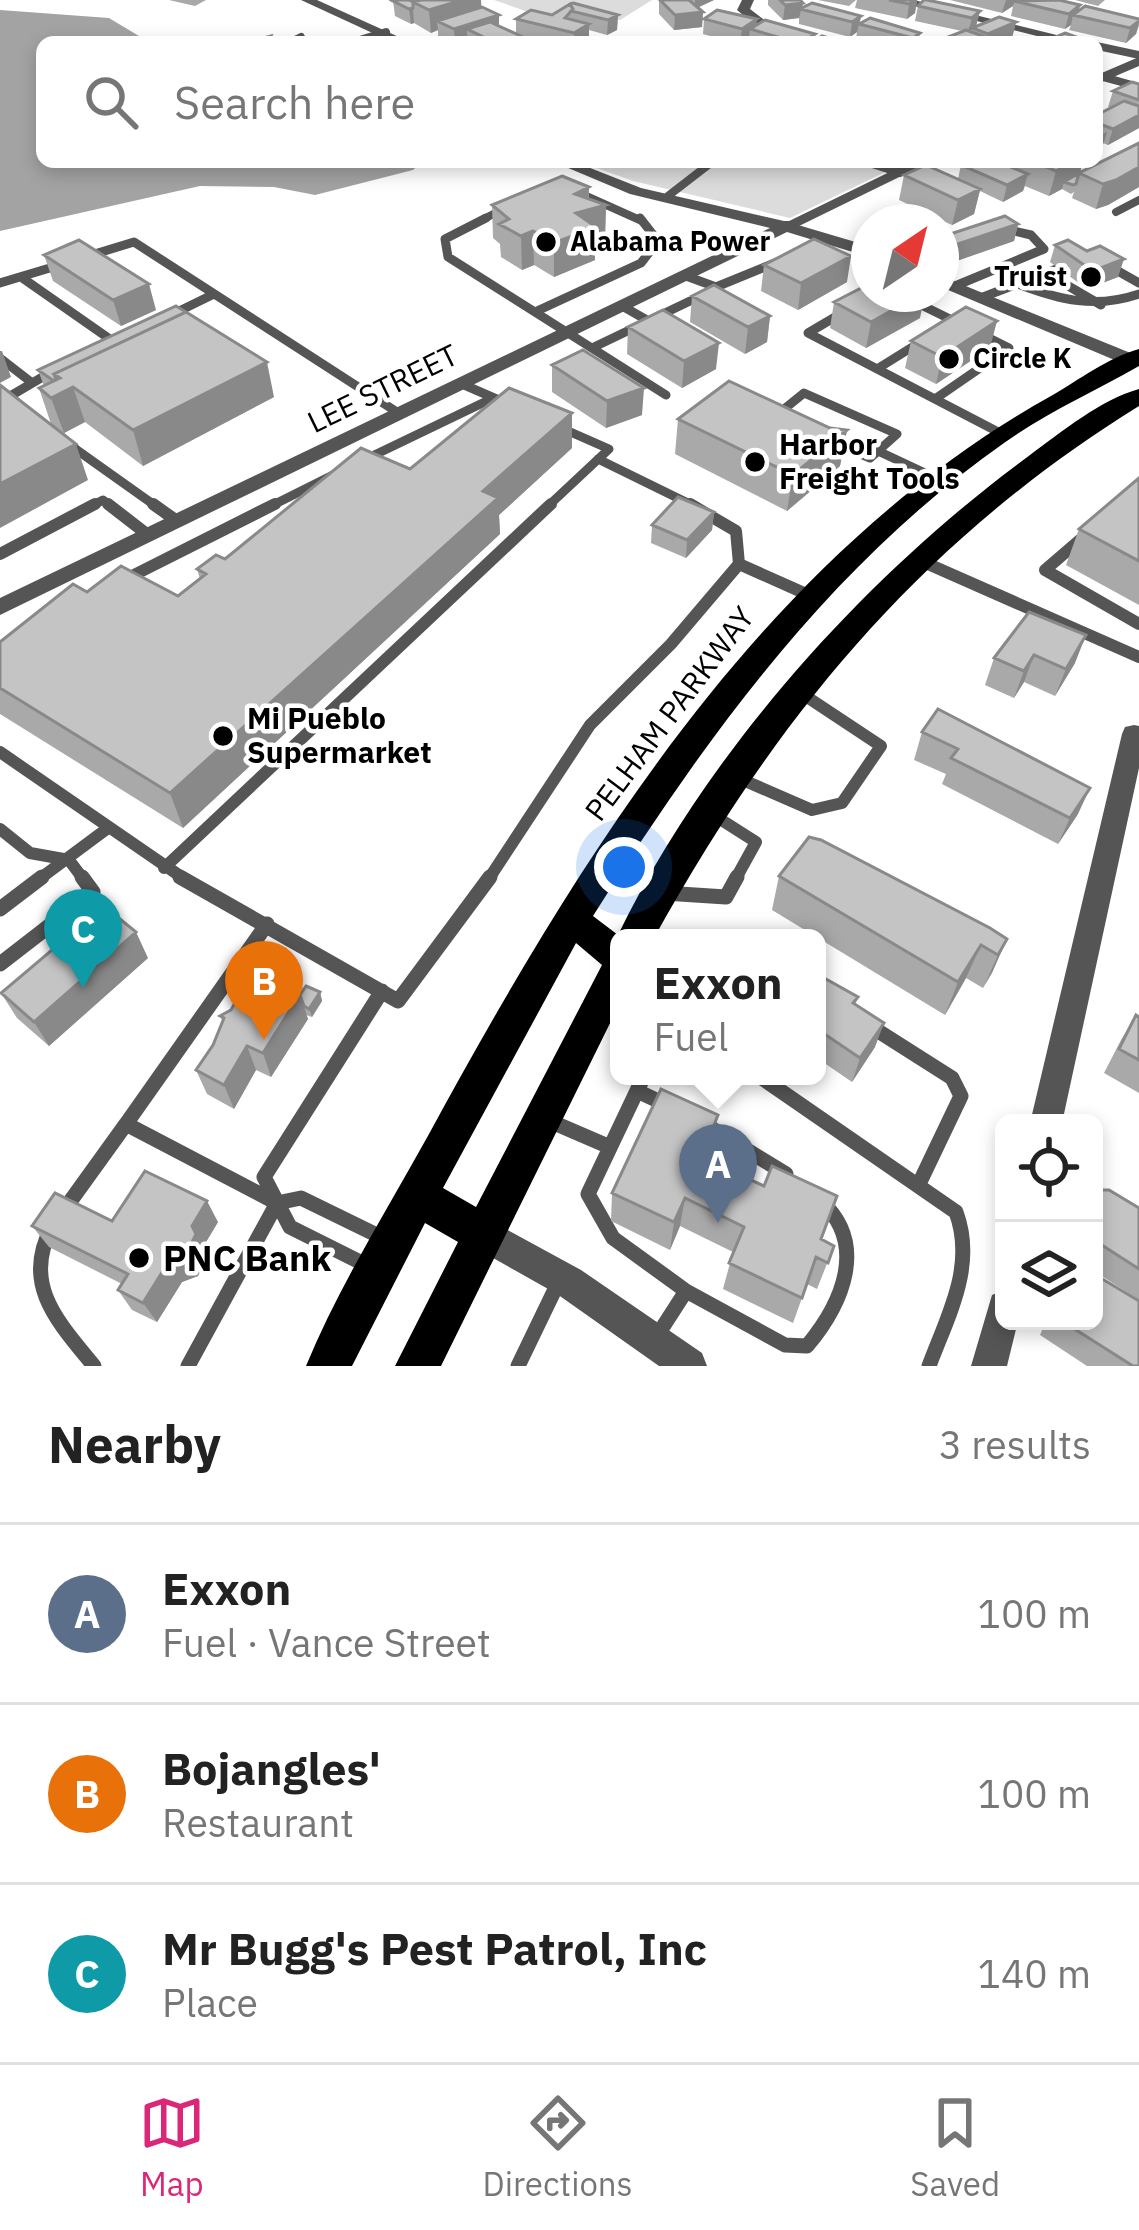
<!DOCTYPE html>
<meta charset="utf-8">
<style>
:root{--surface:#fff;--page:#f6f6f6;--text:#222;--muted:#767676;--line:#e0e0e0;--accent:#db2777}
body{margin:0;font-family:"IBM Plex Sans",sans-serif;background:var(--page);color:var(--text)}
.controls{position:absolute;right:36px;bottom:36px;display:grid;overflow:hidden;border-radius:18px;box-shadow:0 6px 18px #0003}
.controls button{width:108px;height:108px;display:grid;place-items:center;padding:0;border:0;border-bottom:3px solid var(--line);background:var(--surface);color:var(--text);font:60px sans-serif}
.compass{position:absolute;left:851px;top:204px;width:108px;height:108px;border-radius:50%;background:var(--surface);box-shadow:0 6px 18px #0003;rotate:35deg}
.you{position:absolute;left:624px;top:867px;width:42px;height:42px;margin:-30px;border:9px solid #fff;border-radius:50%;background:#1a73e8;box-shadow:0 0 0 18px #1a73e833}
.badge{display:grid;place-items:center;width:78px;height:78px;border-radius:50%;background:var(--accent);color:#fff;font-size:39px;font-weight:700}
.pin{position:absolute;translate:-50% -99px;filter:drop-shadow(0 3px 6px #0008)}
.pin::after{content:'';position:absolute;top:63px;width:42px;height:36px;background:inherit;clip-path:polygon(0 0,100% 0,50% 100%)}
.popup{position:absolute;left:610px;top:929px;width:216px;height:156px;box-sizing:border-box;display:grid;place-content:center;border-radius:18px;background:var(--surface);filter:drop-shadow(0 3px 9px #0005);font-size:39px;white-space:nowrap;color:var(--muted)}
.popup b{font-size:45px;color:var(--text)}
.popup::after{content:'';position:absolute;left:50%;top:100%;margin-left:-24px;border:24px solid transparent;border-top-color:var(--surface)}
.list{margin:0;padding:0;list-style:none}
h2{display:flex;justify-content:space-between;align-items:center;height:156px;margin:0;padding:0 48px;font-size:51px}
h2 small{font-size:39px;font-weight:400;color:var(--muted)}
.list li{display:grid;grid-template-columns:78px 1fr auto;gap:36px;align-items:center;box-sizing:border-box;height:180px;padding:0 48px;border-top:3px solid var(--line)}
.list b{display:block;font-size:45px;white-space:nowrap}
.list p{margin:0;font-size:39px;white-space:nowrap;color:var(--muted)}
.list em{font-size:39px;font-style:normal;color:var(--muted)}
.icon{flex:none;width:66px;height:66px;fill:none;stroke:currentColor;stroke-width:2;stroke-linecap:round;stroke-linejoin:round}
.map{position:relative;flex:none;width:1139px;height:1366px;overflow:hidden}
.search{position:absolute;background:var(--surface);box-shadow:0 6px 18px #0003;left:36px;right:36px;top:36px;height:132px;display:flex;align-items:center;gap:30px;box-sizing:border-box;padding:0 42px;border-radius:18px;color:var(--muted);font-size:45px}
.sheet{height:696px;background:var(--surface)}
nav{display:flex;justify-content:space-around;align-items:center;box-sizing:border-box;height:168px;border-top:3px solid var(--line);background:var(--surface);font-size:33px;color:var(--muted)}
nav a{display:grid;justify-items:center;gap:6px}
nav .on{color:var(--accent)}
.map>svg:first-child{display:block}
.green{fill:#dcdcdc}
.water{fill:#a3a3a3}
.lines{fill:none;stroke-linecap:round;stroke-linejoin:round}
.service-far3{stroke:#555;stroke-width:8}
.service-far2{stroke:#555;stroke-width:9}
.service-far1{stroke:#555;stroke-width:12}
.service{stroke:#555;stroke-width:15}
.minor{fill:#555;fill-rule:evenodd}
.tertiary{fill:#555;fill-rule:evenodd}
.primary{fill:#000;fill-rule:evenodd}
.wall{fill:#a9a9a9}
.shaded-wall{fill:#898989}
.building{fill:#c4c4c4;stroke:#898989;stroke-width:3}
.poi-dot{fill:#000;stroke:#fff;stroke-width:4.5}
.labels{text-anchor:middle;stroke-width:9;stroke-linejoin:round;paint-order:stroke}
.far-poi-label{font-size:27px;font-weight:bold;fill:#000;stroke:#fff;text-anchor:start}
.street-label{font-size:30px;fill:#000;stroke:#fff}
.poi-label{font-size:30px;font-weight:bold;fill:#000;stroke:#fff;text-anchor:start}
.near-poi-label{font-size:36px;font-weight:bold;fill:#000;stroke:#fff;text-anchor:start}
</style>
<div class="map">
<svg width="1139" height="1366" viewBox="0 0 1139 1366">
<rect width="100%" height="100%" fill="#fff"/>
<path class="green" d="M494,0H652L620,20L568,10L551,20Z
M580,162H906L790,218L633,181Z"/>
<path class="water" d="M0,10L109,18L149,42H42V162H422L413,170L315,195L274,187L200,186L0,231Z"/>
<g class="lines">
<path class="service-far3" d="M291,42L301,37
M353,42L386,32
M866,162L900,173
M575,191L642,221
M668,196L712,162
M1116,212L1139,200
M480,221L503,209"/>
<path class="service-far2" d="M486,218L445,239L448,257L666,395
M88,256L134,242L400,414
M1109,266L1139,283
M1046,273L1101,305
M686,276L716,287L787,258
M21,277L114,342
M0,283L63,264
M1018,284C1060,300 1095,309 1139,294
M955,286L1044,249L1031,235L1001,228
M899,294L962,325
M983,297L1059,268
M624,307L659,327
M537,311L641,263L658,241L640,218
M842,313L808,333L1004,435
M167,317L214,294
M592,348L690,301
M0,358L31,382
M877,369L922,341
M462,384L508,404
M935,399L1009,348L981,334
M16,406L12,395L51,372
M778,414L804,393L897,434L878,451L942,481
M830,441L870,458L878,451
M67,443L157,507
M598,459L696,507
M362,461L493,398
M90,507L103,500L112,507
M269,507L333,475
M547,507L609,449L559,427"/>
<path class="service-far1" d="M108,504L148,535
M153,504L177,521
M690,504L736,531L739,564
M1081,539L1045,570L1139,624
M0,554L95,504
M919,560L1139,657
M126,579L275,504
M0,752L186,880
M736,777L812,810L842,803L881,746L801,693
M712,814L756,842L735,880
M0,829L30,853L69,860L84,880
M164,868L551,504
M38,880L108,828
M488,880L590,725L671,644L739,564L813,597"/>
<path class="service" d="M180,877L398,1001L490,877
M664,893L726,897L737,877
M0,909L42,877
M267,924L126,1124L277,1203L301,1198L387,1240
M0,964L93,892L82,877
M867,1024L952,1078L961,1096L918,1186
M644,1076L588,1194L613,1238L686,1291L657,1336
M759,1076L956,1212C976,1266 948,1315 929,1366
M637,1091L667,1105
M545,1119L610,1147
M701,1122L786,1174
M64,1210L126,1124
M52,1227C21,1284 58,1322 94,1366
M372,1268L290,1227L264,1177L382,991
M686,1291L785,1345L807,1346C843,1303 868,1244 821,1201
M188,1366L277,1203
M518,1366L559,1281"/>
<path class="minor" d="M301,0H317L410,42H392Z
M742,0H754L750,9L763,19L834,42C801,42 761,32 737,10Z
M892,0H914L1085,42H1061Z
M1097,42L1139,51V59L1097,50Z
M1104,73L1139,83V91L1099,80L1097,77Z
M554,162H575L641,188L784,221H797L798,225L869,246V257L787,232L0,615V598L770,228L630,194Z
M941,276L1138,356L1139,362L1124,364L941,287Z
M1134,725L1139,726V768L1062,1123H1030L1122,734L1125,727Z
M482,1216L581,1270L702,1353L707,1366H659L557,1294L470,1245L465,1233L470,1221Z
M1004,1290V1321H1018L1007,1366H971L992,1295Z"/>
<path class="tertiary" d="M1139,57V66L1097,84V75Z
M910,162H930L797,227L783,224Z"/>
<path class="primary" d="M1139,349V366C1095,391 1046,413 1004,443C830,565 705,738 593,916L618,935C707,751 866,575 1030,455C1061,432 1102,399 1139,389V406C921,541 777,716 654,938H619V1005L441,1366H395L458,1242L425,1223L352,1366H306C339,1286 387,1210 429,1134C582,853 764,556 1051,396C1079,380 1109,357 1139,349ZM576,943L602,965L476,1207L443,1188Z"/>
</g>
<path class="wall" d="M169,0H206L195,6Z
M398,0H481V7L499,26L516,34V19L552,15L573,3L618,15L617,30L607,35L589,30V42H450L438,36V30L431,33L414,23L411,24L395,16L393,1Z
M659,0H714L698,7L703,12L702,27L674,30L659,14Z
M768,0H800L803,3V8L861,16L860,23L920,33L918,42H866L856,39L857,32L850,37L799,24V18L783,20L768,5Z
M818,0H856L849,6Z
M857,0H917L915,13L907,19L855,8Z
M950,0H1059L1079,10L1139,19V26L1136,34L1126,43L1069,30L1071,25L1065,29L1011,16L1013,6L1002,13Z
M1075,0H1105L1098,6Z
M918,6L980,11L976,26L1016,22L1012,38L1001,42H938L962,31L915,21Z
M704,19L757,25L814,42H844H748L749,39L744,42H732L703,34Z
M1139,84V128L1108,145L1103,143L1102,148L1097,151V115L1111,107H1108L1113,91Z
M1139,143V187L1108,205L1096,209L1072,198L1074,192L1071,194L1062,189L1049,196L1025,186L1023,191L1003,202L980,191L974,214L952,225L899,200L904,175L958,179L961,165L967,162H1083L1080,173Z
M589,187V199L606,205L605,238L595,241V260L554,277L534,265L522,270L501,257L500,244L493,238L492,205Z
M1018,224L1014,241L945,265L941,262V237Z
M1055,245L1087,251L1118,277L1087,289L1050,262Z
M44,255L156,310L121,326L53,281Z
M764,265L847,282L798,310L761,291Z
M692,296L770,316L767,342L745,354L690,322Z
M834,302L920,318L866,348L830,328Z
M628,327L716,369L682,388L627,354Z
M911,341L990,348L936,384L905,368Z
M552,365L642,415L606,428L552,392Z
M38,370L274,397L143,466L85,422L64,433L51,424L39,388L44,386Z
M678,419L830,428L847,430L840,466L787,511L675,454Z
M572,448L499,515L500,534L183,828L0,714V642L87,592L178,596L200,579L197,569L225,559L410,469Z
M1139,478V605L1066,565L1079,529Z
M714,512L712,530L686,558L651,543L652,525Z
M1029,612L1075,663L1055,696L1024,682L1014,698L985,685L994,658Z
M938,709L1078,814L1058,844L942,784L946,774L914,760L922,732Z
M779,876L1007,939L983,988L966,978L945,1015L772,910Z
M148,958L49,1046L17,1018L1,993Z
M284,972L289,990L300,994L320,992L322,1001L312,1017L306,1015L308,1019L271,1077L256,1070L234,1109L207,1094L196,1070L213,1045L223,1022L220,1016Z
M817,974L858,997L855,1005L875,1047L852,1082L817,1058Z
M1136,1015L1139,1017V1093L1104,1073L1121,1040Z
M713,1145L707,1160L821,1239L834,1246L817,1289L807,1284L793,1323L723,1289L733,1252L680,1226L670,1250L611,1221L612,1193Z
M1102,1190L1139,1208V1300L1094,1271V1200Z
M112,1221L218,1222L203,1247L207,1255L198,1276L182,1282L157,1322L132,1310L118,1290L122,1284L49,1247L32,1226Z
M1046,1321H1094L1139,1366H1087L1040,1335Z"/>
<path class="shaded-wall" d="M462,0H481L482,16L437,21L438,30L431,33L429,10Z
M695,0H714L695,9Z
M915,0H917L915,13L907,19L909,4Z
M1006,0H1015L1013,6L1002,13Z
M803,3L799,18L783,20L785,5Z
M1080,5L1078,16L1073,15L1071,25L1065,29L1069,14Z
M413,8L414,23L411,24L409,9Z
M980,11L976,26L968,33L972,18Z
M703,12L702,27L674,30L675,15Z
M499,15V30L467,29V41L455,42L454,29Z
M618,15L617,30L607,35L608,20Z
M861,16L857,32L850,37L852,22Z
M757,19L756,31L750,29L749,39L740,42L742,29Z
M1139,21L1136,34L1126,43L1130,28Z
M1016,22L1012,38L1001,42H986L988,34Z
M589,24V42H574V33Z
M1139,115V128L1108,145L1113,129Z
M1107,132L1102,148L1097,151V137Z
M1073,162H1083L1077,181L1064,182L1062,189L1049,196L1056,171Z
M1139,167V187L1108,205L1096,209L1103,184Z
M1028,174L1023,191L1003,202L1007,185Z
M589,187L588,209L606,205L605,238L595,241V260L554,277V243L575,194Z
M980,189L974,214L952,225L958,200Z
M1018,224L1014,241L945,265L949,247Z
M533,231L534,265L522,270L521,236Z
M851,256L847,282L798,310L801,283Z
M1124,259L1118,277L1087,289L1093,271Z
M149,284L156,310L121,326L113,300Z
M921,294H925L920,318L866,348L871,322Z
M770,316L767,342L745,354L748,327Z
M997,321L990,348L936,384L942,357Z
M719,343L716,369L682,388L684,361Z
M0,351H2L11,377L0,383Z
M267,362L274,397L143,466L133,430Z
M73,387L85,422L64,433L51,398Z
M644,388L642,415L606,428L607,401Z
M572,413V448L499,515L500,534L183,828L170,793L483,491Z
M847,430L840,466L787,511L793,475Z
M76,444L88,480L0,528V484Z
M714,512L712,530L686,558L687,540Z
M1086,635L1075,663L1055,696L1066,669Z
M1034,655L1024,682L1014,698L1024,671Z
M1090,788L1078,814L1058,844L1070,818Z
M136,932L148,958L49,1046L34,1022Z
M1007,939L992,973L983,988L998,955Z
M981,945L966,978L945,1015L958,982Z
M284,972L291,997L275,984Z
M320,992L322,1001L312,1017L309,1009Z
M300,994L308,1019L271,1077L263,1053Z
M884,1023L875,1047L852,1082L860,1058Z
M247,1046L256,1070L234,1109L224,1085Z
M718,1115L713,1145L696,1186L701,1157Z
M685,1198L680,1226L670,1250L674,1222Z
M207,1201L218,1222L203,1247L192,1226Z
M196,1234L207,1255L198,1276L182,1282L157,1322L143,1303L169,1261Z"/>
<path class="building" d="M398,0H421L413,2V8L409,9L393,1Z
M421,0H462L429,10L413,2Z
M660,0H689L703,12L675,15Z
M780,0H800L803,3L785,5Z
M889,0H915L909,4Z
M924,0H927L980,11L972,18L918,6Z
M1059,0L1080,5L1069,14L1014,1Z
M573,3L618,15L608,20L571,11L573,9L570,4Z
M812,3L861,16L852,22L800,9Z
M570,4L573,9L565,18L589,24L574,33L516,19L531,10L552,15Z
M1085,6L1139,19V21L1130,28L1073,15Z
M482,7L499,15L454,29L437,21Z
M717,10L757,19L742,29L704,19Z
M999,17L1016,22L988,34L972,28Z
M870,18L920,33L913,38L859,24Z
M765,20L815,34L802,42H795L750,29Z
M490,22L534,42H494L467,29Z
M966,30L983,36L967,42L938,41Z
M1065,33L1090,42H1044Z
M271,36L269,42H249Z
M822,36L844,42H813Z
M1132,82L1139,84V100L1113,91Z
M1124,101L1139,106V115L1113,129L1097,123V115Z
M1139,143V167L1116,180L1103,184L1079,173Z
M967,162H998L1028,174L1007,185L961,165Z
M1034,162H1073L1056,171Z
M926,165L980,189L958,200L904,175Z
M1079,173L1076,184L1073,185L1064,182Z
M562,176L589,187L575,194L606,205L576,213L596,227L554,243L533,231L521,236L499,224L509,219L492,205Z
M1005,216L1018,224L949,247L941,243V237Z
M814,239L851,256L801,283L764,265Z
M79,240L149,284L113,300L44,255Z
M1068,240L1087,251L1100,246L1124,259L1093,271L1055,245Z
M869,284V294H921L871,322L834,302Z
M714,285L770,316L748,327L692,296Z
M176,306L186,312L54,374L56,380L54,381L38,370Z
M966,307L997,321L942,357L911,341Z
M663,310L719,343L684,361L628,327Z
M186,312L267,362L133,430L73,387L51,398L39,388L60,378L54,374Z
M583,350L644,388L607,401L552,365Z
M729,381L830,428L847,430L793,475L678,419Z
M0,385L76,444L0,484Z
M509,388L572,413L483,491L498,498L170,793L0,688V642L73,584L87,592L121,566L178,596L206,574L197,569L216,555L225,559L361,448L410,469Z
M1139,478V561L1079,529Z
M678,497L714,512L687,540L652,525Z
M1029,612L1086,635L1066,669L1034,655L1024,671L994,658Z
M938,709L1090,788L1070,818L951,758L958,749L922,732Z
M809,837L821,840L990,928L1007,939L998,955L981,945L958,982L779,876Z
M104,906L136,932L34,1022L1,993Z
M258,961L284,972L275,984L300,994L263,1053L247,1046L224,1085L196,1070L213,1045L224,1018L220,1016L231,1010Z
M817,974L858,997L853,1003L884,1023L860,1058L817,1029Z
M306,986L320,992L309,1009L304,1006L300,995Z
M1136,1015L1139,1017V1060L1119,1049Z
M661,1089L718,1115L701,1157L764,1186L772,1166L837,1196L821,1239L834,1246L828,1263L816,1257L802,1298L729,1263L744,1227L685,1198L674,1222L612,1193Z
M145,1171L207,1201L192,1226L196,1234L186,1255L169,1261L143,1303L118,1290L128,1274L32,1226L55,1193L112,1221Z
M1102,1190H1109L1139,1208V1269L1094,1240V1208Z
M1094,1274L1139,1301V1366H1133L1062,1321H1094Z"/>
<g class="poi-dot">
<circle cx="546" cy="242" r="12"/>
<circle cx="1091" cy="277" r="12"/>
<circle cx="949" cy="359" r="12"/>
<circle cx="755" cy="462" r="12"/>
<circle cx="223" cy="736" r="12"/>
<circle cx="139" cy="1258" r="12"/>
</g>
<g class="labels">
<g class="far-poi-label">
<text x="570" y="251">Alabama Power</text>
<text x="1067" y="286" text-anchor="end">Truist</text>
<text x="973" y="368">Circle K</text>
</g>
<g class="street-label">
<text transform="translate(383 389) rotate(-26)" y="10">LEE STREET</text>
<text transform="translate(670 714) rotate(-53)" y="10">PELHAM PARKWAY</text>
</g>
<g class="poi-label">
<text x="779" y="455">Harbor<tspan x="779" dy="34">Freight Tools</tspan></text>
<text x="247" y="729">Mi Pueblo<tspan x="247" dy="34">Supermarket</tspan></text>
</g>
<g class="near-poi-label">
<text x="163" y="1271">PNC Bank</text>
</g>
</g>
</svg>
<div class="controls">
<button><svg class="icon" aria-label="locate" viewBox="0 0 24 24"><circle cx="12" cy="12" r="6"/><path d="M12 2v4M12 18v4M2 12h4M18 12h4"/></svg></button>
<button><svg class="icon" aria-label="layers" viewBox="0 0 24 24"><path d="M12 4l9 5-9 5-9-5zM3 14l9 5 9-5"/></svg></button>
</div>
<svg class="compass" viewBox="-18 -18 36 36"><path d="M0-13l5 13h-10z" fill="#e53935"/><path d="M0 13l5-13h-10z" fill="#767676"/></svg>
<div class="you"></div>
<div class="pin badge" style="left:718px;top:1223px;background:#5c6f8a">A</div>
<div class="popup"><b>Exxon</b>Fuel</div>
<div class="pin badge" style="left:264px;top:1040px;background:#e8710a">B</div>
<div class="pin badge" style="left:83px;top:988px;background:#0f9aa8">C</div>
<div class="search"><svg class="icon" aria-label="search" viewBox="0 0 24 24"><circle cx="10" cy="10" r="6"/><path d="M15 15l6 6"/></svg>Search here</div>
</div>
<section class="sheet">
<h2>Nearby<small>3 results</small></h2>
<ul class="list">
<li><span class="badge" style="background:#5c6f8a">A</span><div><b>Exxon</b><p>Fuel · Vance Street</p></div><em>100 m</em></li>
<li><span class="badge" style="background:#e8710a">B</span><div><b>Bojangles'</b><p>Restaurant</p></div><em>100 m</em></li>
<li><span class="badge" style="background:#0f9aa8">C</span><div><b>Mr Bugg's Pest Patrol, Inc</b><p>Place</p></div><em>140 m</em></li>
</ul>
</section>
<nav>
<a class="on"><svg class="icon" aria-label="map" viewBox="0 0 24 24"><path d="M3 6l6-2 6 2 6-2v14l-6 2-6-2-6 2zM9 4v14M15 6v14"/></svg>Map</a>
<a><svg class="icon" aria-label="directions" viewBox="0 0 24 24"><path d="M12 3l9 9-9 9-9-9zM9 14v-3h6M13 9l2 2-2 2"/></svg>Directions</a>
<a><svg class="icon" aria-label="saved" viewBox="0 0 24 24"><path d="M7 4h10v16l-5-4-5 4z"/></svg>Saved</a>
</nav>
